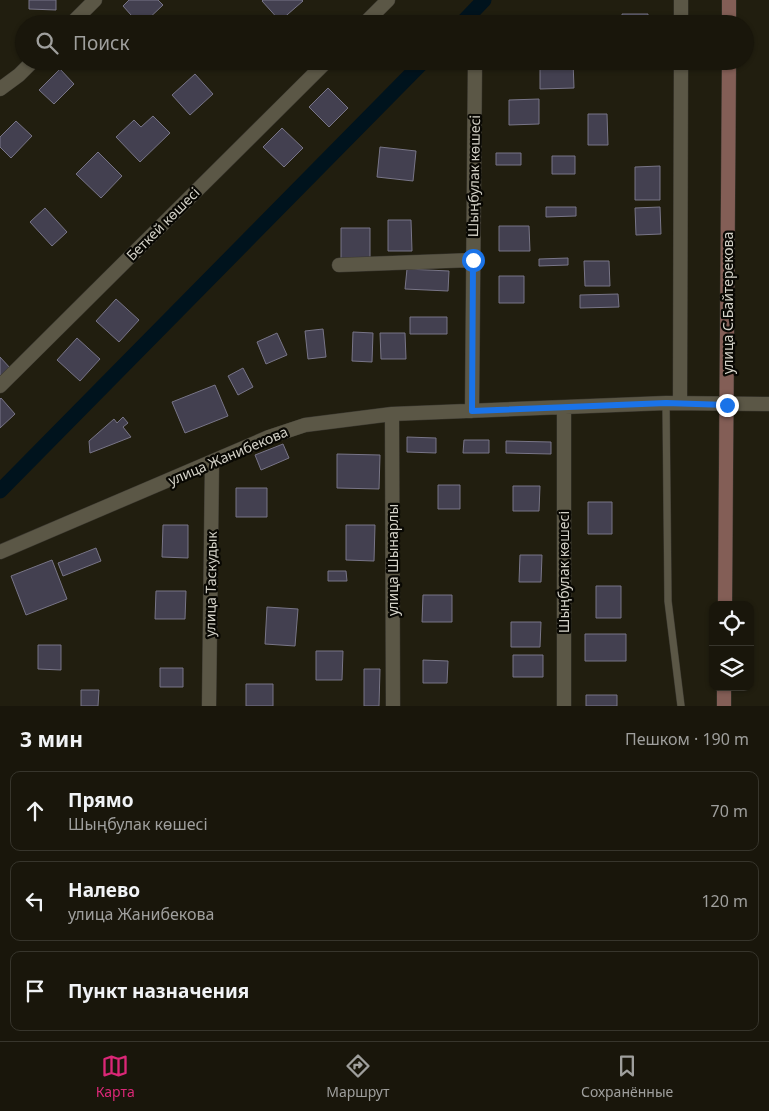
<!DOCTYPE html>
<html lang="ru">
<meta charset="utf-8">
<style>
:root{--surface:#19160b;--page:#221f14;--text:#f1f3f6;--muted:#9f9f9d;--line:#37352c;--accent:#db2777}
body{margin:0;font-family:"Noto Sans",sans-serif;background:var(--page);color:var(--text)}
.controls{position:absolute;right:15px;bottom:15px;display:grid;overflow:hidden;border-radius:10px;box-shadow:0 1px 4px #0004}
.controls button{width:45px;height:45px;display:grid;place-items:center;padding:0;border:0;border-bottom:1px solid var(--line);background:var(--surface);color:var(--text);font:25px sans-serif}
.stop{position:absolute;width:15px;height:15px;margin:-11px;border:4px solid #1a73e8;border-radius:50%;background:#fff}
.stop.end{background:#1a73e8;border-color:#fff;box-shadow:0 1px 5px #0008}
.list{margin:0;padding:0;list-style:none}
h2{display:flex;justify-content:space-between;align-items:center;height:65px;margin:0;padding:0 20px;font-size:21px}
h2 small{font-size:16px;font-weight:400;color:var(--muted)}
.list li{display:grid;grid-template-columns:32px 1fr auto;gap:15px;align-items:center;box-sizing:border-box;height:80px;margin:0 10px 10px;padding:0 10px;border:1px solid var(--line);border-radius:10px}
.list b{display:block;font-size:19px;white-space:nowrap}
.list p{margin:0;font-size:16px;white-space:nowrap;color:var(--muted)}
.list em{font-size:16px;font-style:normal;color:var(--muted)}
.icon{flex:none;width:28px;height:28px;fill:none;stroke:currentColor;stroke-width:2;stroke-linecap:round;stroke-linejoin:round}
.map{position:relative;flex:none;width:769px;height:706px;overflow:hidden}
.search{position:absolute;background:var(--surface);box-shadow:0 1px 4px #0004;left:15px;right:15px;top:15px;height:55px;display:flex;align-items:center;gap:12px;box-sizing:border-box;padding:0 18px;border-radius:28px;color:var(--muted);font-size:19px}
.sheet{height:335px;background:var(--surface)}
nav{display:flex;justify-content:space-around;align-items:center;box-sizing:border-box;height:70px;border-top:1px solid var(--line);background:var(--surface);font-size:14px;color:var(--muted)}
nav a{display:grid;justify-items:center;gap:2px}
nav .on{color:var(--accent)}
.map>svg:first-child{display:block}
.lines{fill:none;stroke-linecap:round;stroke-linejoin:round}
.canal{stroke:#00131d;stroke-width:15}
.building{fill:#434050;stroke:#787587}
.service-casing{stroke:#3b3830;stroke-width:8}
.minor-casing{stroke:#3b3830;stroke-width:15}
.secondary-casing{stroke:#3b3830;stroke-width:15}
.service{stroke:#5b5746;stroke-width:7}
.minor{stroke:#5b5746;stroke-width:14}
.secondary{stroke:#835e56;stroke-width:14}
.route{stroke:#1a73e8;stroke-width:6}
.labels{text-anchor:middle;stroke-width:4.5;stroke-linejoin:round;paint-order:stroke}
.street-label{font-size:14px;fill:#d4d2c8;stroke:#090803}
</style>
<div class="map">
<svg width="769" height="706" viewBox="0 0 769 706">
<rect width="100%" height="100%" fill="#211e0f"/>
<g class="lines">
<path class="canal" d="M461,24L484,0
M0,491L424,61"/>
</g>
<path class="building" d="M29,0H56V10L29,9Z
M129,0H158L163,5L143,24H139L123,6Z
M263,0H302L303,1L280,21L262,1Z
M622,14H648V24H622Z
M229,61H241L234,67Z
M540,61H573L574,88L540,89Z
M585,61H616V65L585,66Z
M60,69L74,84L54,104L39,90Z
M195,74L213,94L190,115L172,95Z
M328,88L348,108L329,127L309,107Z
M539,99V124L509,125V100Z
M588,114H607L608,145H588Z
M153,116L170,133L140,162L116,137L134,120L141,127Z
M16,121L32,136L11,158L0,147V137Z
M282,128L303,148L284,167L263,147Z
M380,147L416,151L413,181L377,177Z
M98,152L122,176L101,198L76,174Z
M496,153H521V165H496Z
M552,156H575V174H552Z
M660,166V200H635V167Z
M546,207H576V216L546,217Z
M660,207L661,234L636,235L635,208Z
M45,208L67,232L52,246L30,222Z
M388,220H411L412,251H388Z
M499,226H529L530,251H499Z
M341,228H370V259H341Z
M568,258V265L539,266V259Z
M584,261H609L610,286H585Z
M407,269L449,271L448,291L405,289Z
M499,276H524V303H499Z
M618,294L619,307L580,308V295Z
M116,299L139,320L119,342L96,321Z
M410,317H447V334H410Z
M323,329L326,357L308,359L305,331Z
M353,332L373,333L372,362L352,361Z
M277,333L287,355L266,364L257,342Z
M380,333H405L406,359H381Z
M77,338L100,359L80,381L57,360Z
M0,357L11,369L0,380Z
M243,368L253,387L238,395L228,376Z
M215,385L228,416L185,433L172,402Z
M1,398L15,414L0,428V399Z
M123,417L128,423L123,427L131,437L90,453L89,441L114,419L117,423Z
M407,437L436,438V453L407,452Z
M464,440H489V453H463Z
M506,441L551,442V454L506,453Z
M283,444L289,458L261,470L255,455Z
M337,454L380,455L379,489L337,488Z
M438,485H460V509H438Z
M513,486H540L539,511H513Z
M236,488H267V517H236Z
M588,502H612V534H588Z
M163,525H188V558L162,557Z
M346,525H375L374,561L346,560Z
M96,548L101,561L63,576L58,563Z
M520,555H542L541,582H519Z
M52,560L67,599L26,615L11,576Z
M328,571H346L347,581H328Z
M596,586H621V618H596Z
M156,591H186L185,619H155Z
M423,595H452V622H422Z
M267,607L298,609L295,646L265,644Z
M511,622H541L540,647H511Z
M585,634H626V661H585Z
M38,645H61V670L38,669Z
M316,651H343L342,680H316Z
M513,655H543V677H513Z
M423,660L448,661L447,683H423Z
M160,668H183V687H160Z
M364,669H380L379,706H364Z
M246,684H273V706H246Z
M81,690H99L98,706H81Z
M586,695H617V706H586Z"/>
<g class="lines">
<g class="service-casing">
<path id="service" d="M666,403L668,601L681,706"/>
</g>
<g class="minor-casing">
<path id="minor" d="M71,24L95,0
M364,24L388,0
M681,24V0
M0,89L19,75L33,61
M339,265L473,260
M0,386L327,61
M680,403L681,61
M472,411L475,61
M392,414L393,706
M0,552L269,437L305,425L392,414L666,403L769,404
M209,706L212,463
M564,706V408"/>
</g>
<g class="secondary-casing">
<path id="secondary" d="M729,24V0
M725,605L729,61
M724,706V687"/>
</g>
<use href="#service" class="service"/>
<use href="#minor" class="minor"/>
<use href="#secondary" class="secondary"/>
</g>
<g class="lines">
<path class="route" d="M473,260L472,411L666,403L727,405"/>
</g>
<g class="labels">
<g class="street-label">
<text transform="translate(474 176) rotate(-89)" y="5">Шыңбулак көшесі</text>
<text transform="translate(163 224) rotate(-45)" y="5">Беткей көшесі</text>
<text transform="translate(728 303) rotate(-90)" y="5">улица С.Байтерекова</text>
<text transform="translate(228 456) rotate(-23)" y="5">улица Жанибекова</text>
<text transform="translate(393 560) rotate(-90)" y="5">улица Шынарлы</text>
<text transform="translate(564 572) rotate(-90)" y="5">Шыңбулак көшесі</text>
<text transform="translate(211 584) rotate(-89)" y="5">улица Таскудык</text>
</g>
</g>
</svg>
<div class="controls">
<button><svg class="icon" aria-label="locate" viewBox="0 0 24 24"><circle cx="12" cy="12" r="6"/><path d="M12 2v4M12 18v4M2 12h4M18 12h4"/></svg></button>
<button><svg class="icon" aria-label="layers" viewBox="0 0 24 24"><path d="M12 4l9 5-9 5-9-5zM3 14l9 5 9-5"/></svg></button>
</div>
<div class="stop" style="left:473px;top:260px"></div>
<div class="stop end" style="left:727px;top:405px"></div>
<div class="search"><svg class="icon" aria-label="search" viewBox="0 0 24 24"><circle cx="10" cy="10" r="6"/><path d="M15 15l6 6"/></svg>Поиск</div>
</div>
<section class="sheet">
<h2>3 мин<small>Пешком · 190 m</small></h2>
<ul class="list">
<li><svg class="icon" aria-label="ahead" viewBox="0 0 24 24"><path d="M12 20V5M6 11l6-6 6 6"/></svg><div><b>Прямо</b><p>Шыңбулак көшесі</p></div><em>70 m</em></li>
<li><svg class="icon" aria-label="left" viewBox="0 0 24 24"><path d="M17 20v-9H6M10 6l-5 5 5 5"/></svg><div><b>Налево</b><p>улица Жанибекова</p></div><em>120 m</em></li>
<li><svg class="icon" aria-label="arrive" viewBox="0 0 24 24"><path d="M6 21V4h12l-3 4 3 4H6"/></svg><div><b>Пункт назначения</b></div></li>
</ul>
</section>
<nav>
<a class="on"><svg class="icon" aria-label="map" viewBox="0 0 24 24"><path d="M3 6l6-2 6 2 6-2v14l-6 2-6-2-6 2zM9 4v14M15 6v14"/></svg>Карта</a>
<a><svg class="icon" aria-label="directions" viewBox="0 0 24 24"><path d="M12 3l9 9-9 9-9-9zM9 14v-3h6M13 9l2 2-2 2"/></svg>Маршрут</a>
<a><svg class="icon" aria-label="saved" viewBox="0 0 24 24"><path d="M7 4h10v16l-5-4-5 4z"/></svg>Сохранённые</a>
</nav>
